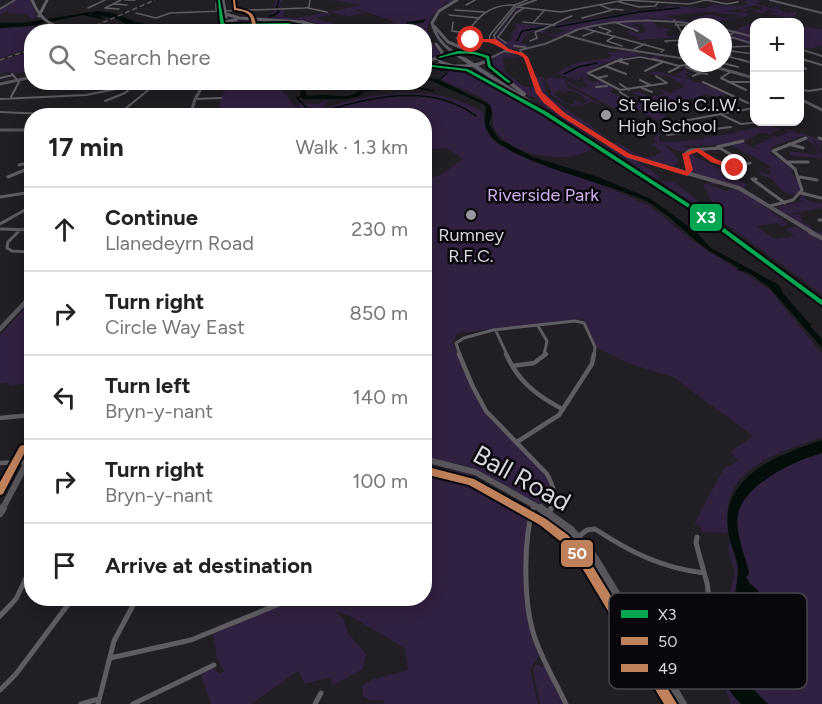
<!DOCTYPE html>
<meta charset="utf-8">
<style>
:root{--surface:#fff;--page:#f6f6f6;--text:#222;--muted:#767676;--line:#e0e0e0}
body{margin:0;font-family:Figtree,sans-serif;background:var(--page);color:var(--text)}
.controls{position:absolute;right:18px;top:18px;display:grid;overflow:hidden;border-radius:12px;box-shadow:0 3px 15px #0003}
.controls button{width:54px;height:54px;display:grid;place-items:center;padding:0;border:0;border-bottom:2px solid var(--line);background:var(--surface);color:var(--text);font:30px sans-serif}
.compass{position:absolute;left:678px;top:18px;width:54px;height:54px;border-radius:50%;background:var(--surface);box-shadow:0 3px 15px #0003;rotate:144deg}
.stop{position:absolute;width:18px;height:18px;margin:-14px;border:4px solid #d93025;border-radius:50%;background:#fff}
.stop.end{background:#d93025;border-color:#fff;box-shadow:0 2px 6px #0008}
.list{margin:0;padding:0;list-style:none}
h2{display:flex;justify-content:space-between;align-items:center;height:78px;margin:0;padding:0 24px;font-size:26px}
h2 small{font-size:20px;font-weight:400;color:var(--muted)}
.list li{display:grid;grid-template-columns:39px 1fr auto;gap:18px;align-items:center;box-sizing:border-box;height:84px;padding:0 24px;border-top:2px solid var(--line)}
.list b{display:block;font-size:22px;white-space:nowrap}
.list p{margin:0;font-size:20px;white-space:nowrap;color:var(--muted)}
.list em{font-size:20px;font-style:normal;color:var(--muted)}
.icon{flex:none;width:33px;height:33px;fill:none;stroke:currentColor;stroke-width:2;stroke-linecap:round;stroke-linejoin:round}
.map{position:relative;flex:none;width:822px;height:704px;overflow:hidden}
.search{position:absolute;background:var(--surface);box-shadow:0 3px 15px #0003;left:24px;top:24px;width:408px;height:66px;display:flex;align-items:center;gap:15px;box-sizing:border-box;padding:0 21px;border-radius:24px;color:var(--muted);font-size:22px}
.panel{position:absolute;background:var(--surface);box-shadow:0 3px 15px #0003;left:24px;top:108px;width:408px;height:498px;border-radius:24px}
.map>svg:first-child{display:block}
.green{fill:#312140;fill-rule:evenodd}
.water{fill:#030e0b}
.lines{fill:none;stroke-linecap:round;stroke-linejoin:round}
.stream{stroke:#030e0b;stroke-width:1.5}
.street-far4{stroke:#5f5d62;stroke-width:1.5}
.street-far3{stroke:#5f5d62;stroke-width:2}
.street-far2{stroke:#5f5d62;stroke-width:3}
.street-far1{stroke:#5f5d62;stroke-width:4.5}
.street{stroke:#5f5d62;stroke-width:5}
.secondary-far5{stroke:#58555c;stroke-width:2}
.secondary-far4{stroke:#58555c;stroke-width:3}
.secondary-far3{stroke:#58555c;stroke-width:4}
.secondary-far2{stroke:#58555c;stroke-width:4.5}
.secondary-far1{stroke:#58555c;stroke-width:6}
.secondary{stroke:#58555c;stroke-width:8}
.primary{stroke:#625e65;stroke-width:3}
.highway-far3{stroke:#5d5a63;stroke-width:3}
.highway-far2{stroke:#5d5a63;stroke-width:4}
.highway-far1{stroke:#5d5a63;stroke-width:4.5}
.highway{stroke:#5d5a63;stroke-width:6}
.rail{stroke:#5b595d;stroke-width:1.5;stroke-dasharray:5 3;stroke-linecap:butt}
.primary-bridge{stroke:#625e65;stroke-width:3}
.bus-1-casing{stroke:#09070c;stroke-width:4}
.bus-2-casing{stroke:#09070c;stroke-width:4}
.bus-3-casing{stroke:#09070c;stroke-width:4}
.bus-1{fill:#00a651;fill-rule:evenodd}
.bus-2{fill:#be815b;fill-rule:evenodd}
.bus-3{fill:#be815b;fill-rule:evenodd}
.route{fill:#d93025}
.poi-dot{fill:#99969e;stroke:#09070c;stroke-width:2}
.labels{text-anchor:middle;stroke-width:5;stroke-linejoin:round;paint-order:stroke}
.far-poi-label{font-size:18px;fill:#dad6df;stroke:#09070c;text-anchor:start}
.far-park-label{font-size:18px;fill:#d1b0f1;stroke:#09070c}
.near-street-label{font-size:26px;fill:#dad6df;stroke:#09070c}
.key{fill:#09070c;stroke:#48454b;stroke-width:1.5}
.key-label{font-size:16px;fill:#dad6df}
.line-badge{stroke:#09070c;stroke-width:2}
.badge-label{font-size:16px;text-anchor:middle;font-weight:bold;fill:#fff}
</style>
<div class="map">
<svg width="822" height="704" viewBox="0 0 822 704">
<rect width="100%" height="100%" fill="#211e24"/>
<path class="green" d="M17,0H30L38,18L32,19L26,14L8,13V11L0,15V10Z
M276,0H282L279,7H275L277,10L278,8L282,7L285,12L282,17L297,18L328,12L332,14L315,18L357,31H342L311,22L277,19H273L308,24L246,22L242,20H238L243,22L223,23L231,19L228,16L237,18L279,17L275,14H268L275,11L273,6Z
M330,0H452C429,12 417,31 440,52L439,56L425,60L424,32L362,31L395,22L357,9L356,10L364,13C352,16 347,18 330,12L361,5Z
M748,0H758L761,2L754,3L770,8L782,6L777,8L787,13L805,10L797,12L792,19L767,13H779L769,10L763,13L778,17L755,12L753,11L763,9L760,8L763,7L756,5L742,8L750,11L739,12L742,10L736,9L724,12C734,11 738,14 748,12L745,13L750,15C741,19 724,19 714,24L735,30L750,24L747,22L754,24V36L749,35L754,37V46C745,41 734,42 723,42H742L729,38L736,34L723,30V27H700L677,22L678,27H676L674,20L649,18L658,28H668L670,31H665L668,36L682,37L638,40H636L640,38L625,32L630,30L639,35L637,33H643L646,29L643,24L631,23L634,25L632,26L640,28L637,29L640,31L628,29L632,28L623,24L610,22L599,23L600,26L590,28L604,32L585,27L549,39L554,36L539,32L536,35L535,31L528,33L521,43L531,46L548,40C541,44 533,47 525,46L526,47H515L520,49H507L513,46L505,47L495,38L518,8L523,9L510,19L498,37L505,43L512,40L510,39L513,38L511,34L517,27L515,24L550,26L543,32L555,35L565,31L552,27L557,24L634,12L632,9L638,11L656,10L654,6L660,8L657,10L668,6L705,8L710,6L708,5C724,4 732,9 748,4L744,1ZM709,12L744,16L730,19L710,14L689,19L705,25L663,16Z
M278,24L328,31C293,31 260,28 225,28L243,25Z
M57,25L91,27L79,31L32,32L31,48L0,58V28Z
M807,27L822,29V45L810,49L800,46V40L806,37L804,35L800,39V30L802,29L800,28Z
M614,50L642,54L635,56L655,57L654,55L666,56L657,58L669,62C658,63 652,58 642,57C627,55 603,61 587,73L591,75L584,76L593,82L600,81L615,89L609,91C622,100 628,100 642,97L631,92L639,91L649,97L665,94L658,89L670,93L675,92L672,90L683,88V85L669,76L646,74L657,71L681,78V76L676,75L685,69L681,67L688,69L685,71L694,74L682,73L689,76L686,78L728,94L714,97L706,94L698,97L641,109L653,108L668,118L656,120L631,106L612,107L567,84L569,81L579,88L587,87L581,75L580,79L575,80L555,73L575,63L609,58L612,55L605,52H618Z
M31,51V71C18,74 12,75 3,70L6,73H0V61Z
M507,52L520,54L511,56L523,57L503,58L505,72L524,87H534L538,94L549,104L547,105C569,122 592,138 617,151C632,160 652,167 662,180C649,178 637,166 626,159C595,140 564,121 534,99L536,97H530L491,67V58Z
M424,66L467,71L591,145V150C564,164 517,157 497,133C489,124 497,111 488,103C475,90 453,89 439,77L449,71Z
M535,77H544L546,84L542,78L547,95L611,140L577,121L558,106L551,104L541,92Z
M546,78H564L568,89L578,91L600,104L591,101C579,112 561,103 550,94L552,90H550ZM558,90L566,94V92L561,90L576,92L588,101L581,105V102L574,100V103L580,105L566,103L553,94Z
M231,82L277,84L293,104L307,113L309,112L298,107L299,103L318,104L329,100L324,105L325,108C376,92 434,83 483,112L485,127L493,141L515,154L609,188L650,206L691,240L769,289L822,354V437C772,456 719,467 728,533L702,532L700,525L694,524L724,468L739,461L730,452L753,436L673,377L630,364L597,348L584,319L457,333L453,343C464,366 471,393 486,414C502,436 563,475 550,504L541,505L469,466L425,457V235L429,245L427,229H425V180L442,174L463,159L447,148L425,150L424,116L296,115L292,108H288L218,113L221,97Z
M769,126L781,129L770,134L777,137L790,132L784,129H787C799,135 812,133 822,143L820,146L822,155L816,142L812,139L822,158L791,156L789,151L818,155C815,147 813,141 804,140L810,139L803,136L772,146V152H769L793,169L791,173L797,178L801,189L797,194C784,196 778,186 772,179L757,173L762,172L769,175L771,171L764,169L771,168C758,156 746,155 732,145L743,142L755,149H761L753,146L766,141L758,138L766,140L774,137L769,134L759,133C746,147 700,145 682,146L690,149C678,155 675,148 665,145L678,159L677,164L673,166L638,158L613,143H619C632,151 645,164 661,152L652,144L657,142L653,139L657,135L654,132L655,128L659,133V141L672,142L705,139L704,137C707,136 710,137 714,136C732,135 750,127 769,126Z
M691,151H699L689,153L729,174L734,173V177L747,185L743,188L693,173L687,155Z
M666,181L674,182L702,204L712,202L703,184L714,183L717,184L708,185L726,191L736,188L754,198L788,224L783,227L777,223L757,226L774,239L794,236L785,228L796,227L822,239V294L730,227L661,182Z
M804,194L806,200L822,204V208L786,215L800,214L803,224L810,225L813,231L822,232V236L805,229L780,213V209L777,207L803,201L799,199Z
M31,302V383L10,386L9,383L0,384V335Z
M822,453V704H768L747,681L745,637L748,606L753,594L758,593L746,577L749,574C746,554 734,534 738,514C743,485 796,459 822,453Z
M425,464L469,474L526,507L528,511L523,580L531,636L539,656L530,669L538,704H384V700H370L363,696L362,686L371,680L408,670L405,648L350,616L335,611L344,620L348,633L366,654L363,669L332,686L331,677L305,684L298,671L251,704H211L201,674L213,668L220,674L224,671L217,659L213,634L299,598H424Z
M730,541L738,569L734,604L726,630L731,693L741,704H731C724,676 710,676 697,655L702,652L701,645L715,646L714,630L723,624L735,572L728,549Z
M536,664L545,667L563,704H540L533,669Z"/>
<path class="water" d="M97,11L113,13L136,22L152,25L249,28L274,31L247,29H144L129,27L118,19L99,16L105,20L83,15L31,26L0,28V23H23Z
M424,76L439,80L490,105L492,114L489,124L499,139L533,157L601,178L651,199L696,232L711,248L779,285L783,293L809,323L812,324L810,326L822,339V348L769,287L747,272L737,270L739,268C728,261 714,255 704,247C684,232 668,213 646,201C613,184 498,161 486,128C483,120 487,113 485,105L425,78Z
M311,82L317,83L305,90L306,95C314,97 319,94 326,95C338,95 350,100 359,90V83H364V91L360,96L346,99H303L300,96L301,90Z
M822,440V453C796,460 744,484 738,514C734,534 746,555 749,574L746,577L749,583L759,591L753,594C744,618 747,640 748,664C748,670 746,678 749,683C753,691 762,698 768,704H741C734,696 726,688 724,678C716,646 738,602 738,569C738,560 733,551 731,543C726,527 726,508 734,494C751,464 791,451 822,440Z"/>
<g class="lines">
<path class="stream" d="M277,7L279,0
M269,17L279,12L276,7
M407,23L425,20
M412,23L423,22
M556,27L639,12L679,8
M517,41L522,31L545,27
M564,74L578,67L597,63
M438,81L447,73
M365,91L408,86L434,91
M302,96L297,98L311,112
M312,113L315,116
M317,113C368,98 430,81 476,116"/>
<path class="street-far4" d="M125,0H135
M706,0L727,4L738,2
M220,2L216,3V9L220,11
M619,2L639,7L655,6L658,3
M114,4L127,5
M466,5L475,0
M517,7L561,12L625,0L689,4L706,0
M88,8L105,0
M308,8L327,12
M119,9L105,8L121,0
M612,9L623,10
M455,10L484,12
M136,13L156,18L170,13L305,8L309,7L310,0
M449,15L479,18
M582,18L612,10L600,5
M674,20L687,41
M453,22L452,31L466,33
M523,22L555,25
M614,22L638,31H636
M533,23L544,11
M675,25H690
M599,27L611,31L607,33
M583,28L664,50L661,52
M735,32L730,35L731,37L754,44
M723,33L731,34
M583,36L596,31
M615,36L607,41L622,46
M456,38H466
M471,41L469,44L478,47
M489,41L490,35L515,5L527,0
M496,41L470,40L467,39L466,34C479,15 491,4 515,5
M530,41L537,38L535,32C549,28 558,21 572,16
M667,42L665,41L684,40
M506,43L498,37L516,13L524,8
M677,45L687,47
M727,47L754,46
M636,49H634L645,44
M723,50L754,54
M730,57L745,61
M800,59L807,61
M723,60L731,55
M615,61L640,57L659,61"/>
<path class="street-far3" d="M622,59L588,73L620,90L667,83L656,76
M653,59L679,66L698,63
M739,59L749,62
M802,59L822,65
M618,61L628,64
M722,63L738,67
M605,66L626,74
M800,66L806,69
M686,67L700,73L693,76
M645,71L663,62
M732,71L721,78L746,90
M669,72L679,67
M700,73L707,74
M0,78L13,75
M596,78L607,76
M640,80L650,85
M49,82L48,85L77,84
M703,82L748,103
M729,82H752
M620,84L629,90
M596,87L607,86
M642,88L652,92
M800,89L808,91L822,89
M620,92L629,98
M11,97L19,82L12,74
M0,99L86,95L136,85L202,87
M195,99L221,98
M105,101L125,93L133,86
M274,111L277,116
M0,112L92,116
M722,115L741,124L761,122
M97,116L125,109L158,82
M669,124L677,122
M693,131L677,122L754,108
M667,135L731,127"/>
<path class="street-far2" d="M819,138L822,139
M789,144L803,148
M717,147L743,141
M699,150L712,160L741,172
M788,162H808
M19,165L32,162
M688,174L685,154L690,150L720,148L746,164L750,163
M8,177L27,169L25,164
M800,177L817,180
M756,179H752L785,203
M801,193L821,198
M0,197L32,192
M770,206L793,200L802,190L795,169L773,151L806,138
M819,220H822
M0,224L32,206
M0,229L32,230
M20,230L8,242L7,248L12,251L32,252
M538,326L547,341L544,355
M496,331L507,355
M460,355L456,343L464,338L493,330L575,321L584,323L595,347L594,355"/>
<path class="street-far1" d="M459,354L473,387L486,411L547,474C554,487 557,496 551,510
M506,354C518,381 536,395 562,409
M512,366L534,363L546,354
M0,418L32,415
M517,442L559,415L592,364L594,354
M0,463L26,462
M533,510L534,505"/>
<path class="street" d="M533,508C523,543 523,607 536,641C544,663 556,683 566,704
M549,513L551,508
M578,537L587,530L595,529C630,552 662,568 704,573
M697,537L696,543L707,583L712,621
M0,616L16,599L32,565
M110,658L191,640L294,598
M0,690L16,674L73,598
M81,704L99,699
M98,704L114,641L137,598
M133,704L214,665
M315,704L321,693
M669,704L679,699"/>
<path class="secondary-far5" d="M770,0L822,13
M0,9L15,0
M223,19L220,23L223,27
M723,29L754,37
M576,30C622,17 666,19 713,27
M565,35L610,47L687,59
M514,46L525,47
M506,48L495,40L494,35L516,7L536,0
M800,49L822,56
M488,59L505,51L521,54
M527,61L520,50L545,44L577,30"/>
<path class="secondary-far4" d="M527,59L539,93L549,104L599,137
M701,63L754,78
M0,84L32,77
M800,99L822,110
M190,116L195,99L205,82
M0,130H32"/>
<path class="secondary-far3" d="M597,136L628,156L739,188L813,233"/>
<path class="secondary-far2" d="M810,232L822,238
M0,329L32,295"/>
<path class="secondary-far1" d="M424,459L475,472L543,510
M2,510L32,453"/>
<path class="secondary" d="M540,508L571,530L594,557L683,704
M0,513L3,508"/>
<path class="primary" d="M32,0C41,23 55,28 78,32
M223,0L226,17
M226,14L239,18L302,22L339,32
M39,16L47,0
M222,22L236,20
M262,24H285
M462,52L478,53L488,57L487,61L479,64
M439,58L440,62L453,66H467
M424,61L439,58
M424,65H438"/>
<path class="highway-far3" d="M457,0L439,11L432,23C437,43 450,50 466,61
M434,26L448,42L472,52
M436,44L442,52L440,57"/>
<path class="highway-far2" d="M464,59L583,137
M488,60L490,67L524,94
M434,65L466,69L493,84"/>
<path class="highway-far1" d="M581,136L728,233"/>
<path class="highway" d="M726,232L822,303"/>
<path class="rail" d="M81,32L155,0
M0,60L32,49"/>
<path class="primary-bridge" d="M168,32L268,22
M447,54L462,52
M467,66L479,64"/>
<g class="bus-1-casing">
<path id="bus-1" d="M218,0H220L224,23L226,24L288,23L330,32H321L288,25L224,26L220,23Z
M458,51L476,52L489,56L491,66L511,82L508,83L488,67L486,58C470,51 456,53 440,58L438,57Z
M424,64L468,69L547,112L705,214L822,300V305L820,304L701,216L543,114L466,71L424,66Z"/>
</g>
<g class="bus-2-casing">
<path id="bus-2" d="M424,466L474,479L546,519L568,535L589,560L677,704H664L581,566L560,541L540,525L469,485L424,474Z"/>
</g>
<g class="bus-3-casing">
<path id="bus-3" d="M233,0H235L236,8C249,11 254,11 256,25L250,32H247L252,25C251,12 246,12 234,10Z
M23,445L26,446L27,448L3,494L0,495V482L20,446Z"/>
</g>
<use href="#bus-1" class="bus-1"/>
<use href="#bus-2" class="bus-2"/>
<use href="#bus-3" class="bus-3"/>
</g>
<path class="route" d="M469,39H496L509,49L523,53L528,57L542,92L566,114L630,154L686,171L682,154L698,148L716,159L738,168L735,170L711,162L697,152L689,155L693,170L687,176L626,157L562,117L544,103L536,93L524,58C518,53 511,54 505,50C489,41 490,42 471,42Z"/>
<g class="poi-dot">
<circle cx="606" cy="115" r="6"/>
<circle cx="471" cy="215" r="6"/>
</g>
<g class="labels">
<g class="far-poi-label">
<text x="618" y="111">St Teilo's C.I.W.<tspan x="618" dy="21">High School</tspan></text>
<text x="471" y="241" text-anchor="middle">Rumney<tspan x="471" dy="21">R.F.C.</tspan></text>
</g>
<g class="far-park-label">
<text x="543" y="201">Riverside Park</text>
</g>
<g class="near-street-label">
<text transform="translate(522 478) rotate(29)" y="9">Ball Road</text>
</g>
</g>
<rect x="609" y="593" width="198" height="96" rx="9" class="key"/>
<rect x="621" y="610" width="27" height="8" fill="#00a651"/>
<rect x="621" y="637" width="27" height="8" fill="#be815b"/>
<rect x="621" y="664" width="27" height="8" fill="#be815b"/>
<g class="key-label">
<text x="658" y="620">X3</text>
<text x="658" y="647">50</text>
<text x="658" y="674">49</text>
</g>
<g class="line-badge">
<rect x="689" y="203" width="34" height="29" rx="6" fill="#00a651"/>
<rect x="560" y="539" width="34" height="29" rx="6" fill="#be815b"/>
</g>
<g class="badge-label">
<text x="706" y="223">X3</text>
<text x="577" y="559">50</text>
</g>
</svg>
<div class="controls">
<button>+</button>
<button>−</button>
</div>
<svg class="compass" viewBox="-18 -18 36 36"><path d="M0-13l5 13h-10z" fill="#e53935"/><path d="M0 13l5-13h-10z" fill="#767676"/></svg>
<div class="stop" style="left:471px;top:40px"></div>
<div class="stop end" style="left:735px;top:168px"></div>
<div class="search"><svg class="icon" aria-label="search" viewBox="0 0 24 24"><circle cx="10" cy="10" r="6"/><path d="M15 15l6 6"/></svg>Search here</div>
<section class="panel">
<h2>17 min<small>Walk · 1.3 km</small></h2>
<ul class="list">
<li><svg class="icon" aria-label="ahead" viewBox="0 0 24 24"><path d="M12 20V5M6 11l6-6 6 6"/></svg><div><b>Continue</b><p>Llanedeyrn Road</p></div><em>230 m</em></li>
<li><svg class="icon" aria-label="right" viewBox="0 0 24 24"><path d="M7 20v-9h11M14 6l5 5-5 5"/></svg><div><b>Turn right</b><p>Circle Way East</p></div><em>850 m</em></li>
<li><svg class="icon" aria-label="left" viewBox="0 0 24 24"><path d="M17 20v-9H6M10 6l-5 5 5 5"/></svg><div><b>Turn left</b><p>Bryn-y-nant</p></div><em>140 m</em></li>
<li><svg class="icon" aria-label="right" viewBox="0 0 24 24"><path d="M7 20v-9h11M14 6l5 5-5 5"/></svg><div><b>Turn right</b><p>Bryn-y-nant</p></div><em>100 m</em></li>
<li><svg class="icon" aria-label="arrive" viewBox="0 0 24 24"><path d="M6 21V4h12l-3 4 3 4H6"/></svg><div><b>Arrive at destination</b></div></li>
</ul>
</section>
</div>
